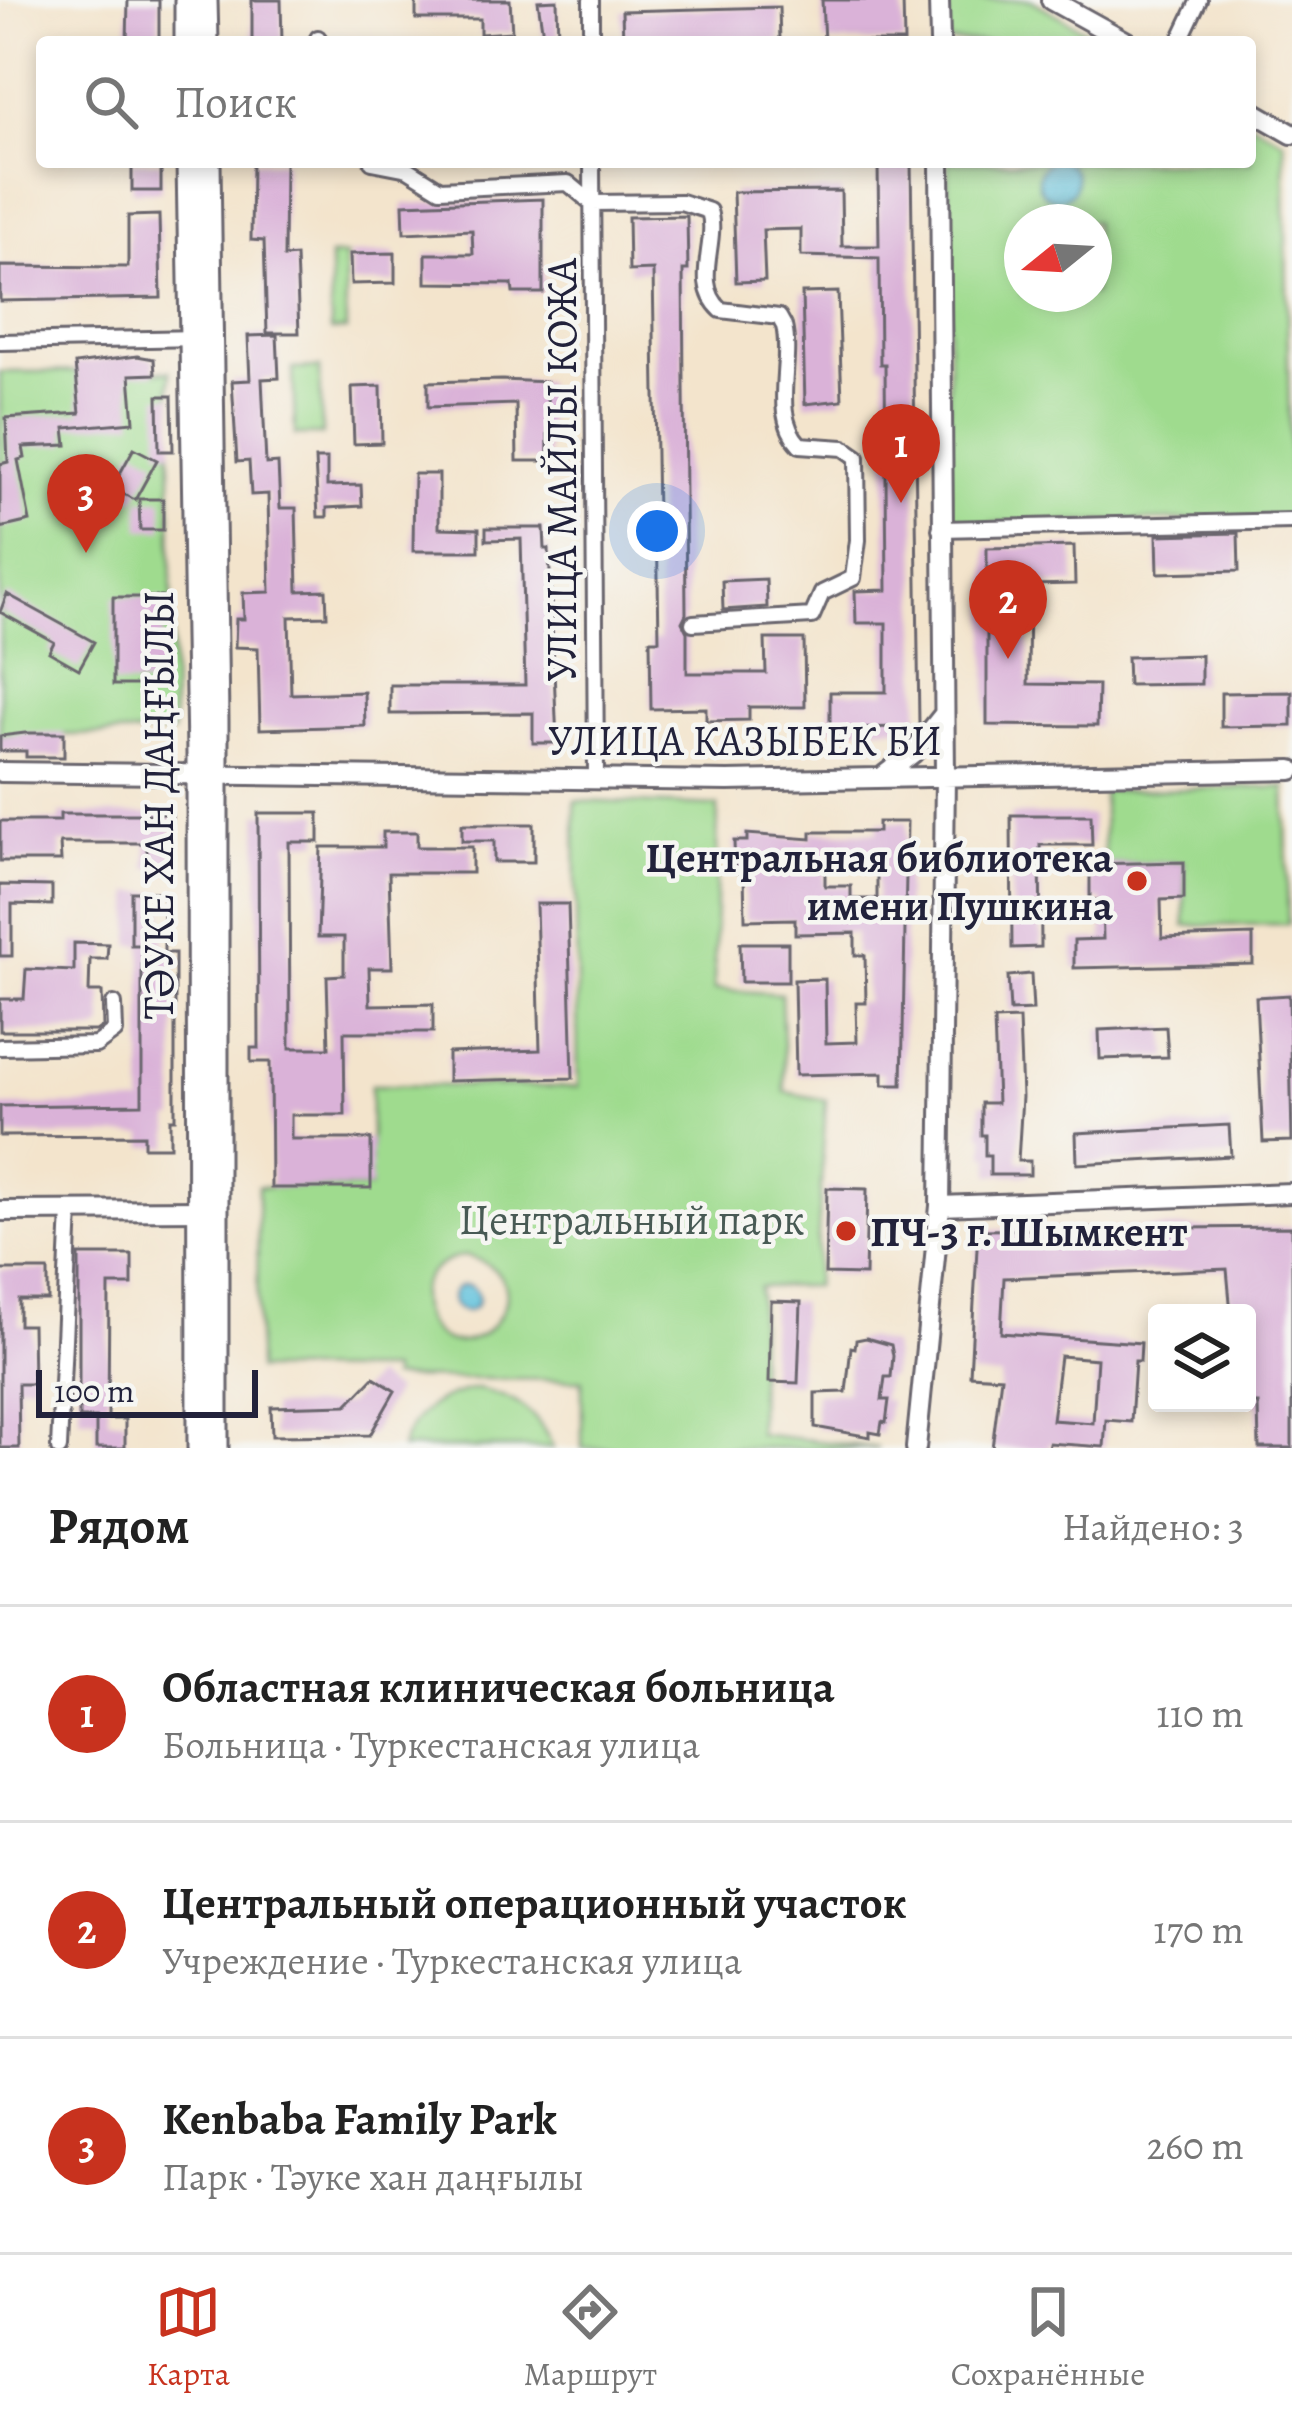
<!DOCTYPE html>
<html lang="ru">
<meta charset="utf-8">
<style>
:root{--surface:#fff;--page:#f2f2f2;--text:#222;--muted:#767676;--line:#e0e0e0;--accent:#c8321e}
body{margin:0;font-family:Alegreya,serif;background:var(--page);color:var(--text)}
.controls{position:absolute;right:36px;bottom:36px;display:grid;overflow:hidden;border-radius:12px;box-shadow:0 6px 18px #0003}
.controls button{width:108px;height:108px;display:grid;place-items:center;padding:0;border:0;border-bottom:3px solid var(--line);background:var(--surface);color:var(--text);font:60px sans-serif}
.compass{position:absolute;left:1004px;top:204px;width:108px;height:108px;border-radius:50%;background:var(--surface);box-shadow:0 6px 18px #0003;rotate:252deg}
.scale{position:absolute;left:36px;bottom:30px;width:222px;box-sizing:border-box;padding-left:12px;border:6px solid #22223b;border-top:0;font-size:33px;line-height:42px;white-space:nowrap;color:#22223b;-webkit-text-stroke:9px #f6f6f2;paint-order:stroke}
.you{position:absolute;left:657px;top:531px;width:42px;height:42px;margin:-30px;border:9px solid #fff;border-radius:50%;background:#1a73e8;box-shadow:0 0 0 18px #1a73e833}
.badge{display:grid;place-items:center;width:78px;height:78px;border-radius:50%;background:var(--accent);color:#fff;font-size:39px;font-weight:700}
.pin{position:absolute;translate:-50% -99px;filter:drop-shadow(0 3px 6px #0008)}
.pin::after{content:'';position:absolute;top:63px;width:42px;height:36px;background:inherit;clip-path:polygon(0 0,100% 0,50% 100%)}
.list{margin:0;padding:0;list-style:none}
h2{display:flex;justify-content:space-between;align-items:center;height:156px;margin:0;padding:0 48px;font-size:51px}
h2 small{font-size:39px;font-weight:400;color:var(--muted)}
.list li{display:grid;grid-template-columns:78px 1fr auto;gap:36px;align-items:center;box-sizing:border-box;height:216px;padding:0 48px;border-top:3px solid var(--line)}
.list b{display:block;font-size:45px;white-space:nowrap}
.list p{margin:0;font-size:39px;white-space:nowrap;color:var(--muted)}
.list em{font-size:39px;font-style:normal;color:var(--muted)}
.icon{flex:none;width:66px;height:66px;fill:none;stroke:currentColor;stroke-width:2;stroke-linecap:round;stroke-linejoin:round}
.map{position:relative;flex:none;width:1292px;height:1448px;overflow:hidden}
.search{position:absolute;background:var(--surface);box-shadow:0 6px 18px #0003;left:36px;right:36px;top:36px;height:132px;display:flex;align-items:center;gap:30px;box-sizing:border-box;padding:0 42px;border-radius:12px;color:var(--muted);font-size:45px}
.sheet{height:804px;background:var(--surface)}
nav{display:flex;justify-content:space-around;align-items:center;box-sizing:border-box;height:168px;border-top:3px solid var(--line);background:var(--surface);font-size:33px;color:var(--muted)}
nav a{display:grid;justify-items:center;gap:6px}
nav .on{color:var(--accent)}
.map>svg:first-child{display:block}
.green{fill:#9fdb8e;stroke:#607e64;stroke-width:3;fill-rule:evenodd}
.water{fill:#5ec1dc;stroke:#40728c;stroke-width:3}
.building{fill:#dab2d8;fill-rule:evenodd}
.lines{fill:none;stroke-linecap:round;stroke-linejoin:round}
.street-casing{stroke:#6b666e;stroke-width:20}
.secondary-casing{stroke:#6b666e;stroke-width:24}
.primary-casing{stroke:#6b666e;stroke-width:27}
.street{stroke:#fff;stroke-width:14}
.secondary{stroke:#fff;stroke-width:18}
.primary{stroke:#fff;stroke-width:21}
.poi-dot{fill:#c8321e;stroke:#f6f6f2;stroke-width:4.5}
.labels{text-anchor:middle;stroke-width:9;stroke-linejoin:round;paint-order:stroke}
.street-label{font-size:42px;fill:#22223b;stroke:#f6f6f2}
.poi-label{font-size:42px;font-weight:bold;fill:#22223b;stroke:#f6f6f2;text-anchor:end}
.park-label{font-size:42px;fill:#485a54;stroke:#f6f6f2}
</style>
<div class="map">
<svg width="1292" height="1448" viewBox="0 0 1292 1448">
<rect width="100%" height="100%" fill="#f6f6f2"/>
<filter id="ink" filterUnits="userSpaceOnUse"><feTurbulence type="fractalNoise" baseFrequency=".00833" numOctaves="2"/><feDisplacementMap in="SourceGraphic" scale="24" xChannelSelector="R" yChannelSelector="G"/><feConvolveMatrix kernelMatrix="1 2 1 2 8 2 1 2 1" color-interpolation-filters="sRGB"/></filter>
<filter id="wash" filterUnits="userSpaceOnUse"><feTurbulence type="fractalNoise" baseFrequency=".004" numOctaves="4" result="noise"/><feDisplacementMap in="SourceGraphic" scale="48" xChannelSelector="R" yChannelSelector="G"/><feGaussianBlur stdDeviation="2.7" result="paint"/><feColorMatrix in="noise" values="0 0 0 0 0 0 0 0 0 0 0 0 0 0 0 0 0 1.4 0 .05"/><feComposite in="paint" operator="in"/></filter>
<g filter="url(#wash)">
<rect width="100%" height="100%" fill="#f3e4cc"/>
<path class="green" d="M947,0H1031L1106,42H948Z
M1250,122L1284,141L1291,518L949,524L948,162H1250ZM1022,222H1094V294H1022Z
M330,256H345L346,330H331Z
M320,368L322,435H295L293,369Z
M170,371L173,733L0,736V372Z
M1285,787L1288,924L1185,926L1184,862L1104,864L1103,791Z
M575,801L718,806L714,989L781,994L785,1092L826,1100L815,1286L759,1287L758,1434L878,1448H582V1380L391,1378V1371L257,1370L258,1187L370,1188L371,1085L578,1087ZM466,1256C564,1282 454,1394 423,1314C411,1282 437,1260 466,1256Z
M477,1389C516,1397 537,1411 553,1448H401C413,1411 440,1395 477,1389Z"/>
<path class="water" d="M1038 180a19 19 0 1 1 38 0a19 19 0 1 1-38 0Z
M452 1298a13 13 0 1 1 26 0a13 13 0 1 1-26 0Z"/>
<g id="blocks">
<path class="building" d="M128,0H159V42H127Z
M252,0H281L282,42H252Z
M416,0H510L512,32L480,34V19H416Z
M557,0L558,42H544L538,1Z
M822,0H903L904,42H824Z
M779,7L780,42H623L622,11Z
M132,162H161V191H132Z
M252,162H285L284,257L296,256L299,333H267L264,241L251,240Z
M878,162H911L919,724L916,727L830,728V692H886V623H856L855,591L887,590L885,364H880L879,258L801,256V229L763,230L765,281L736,282L733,192L841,191L842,246H879Z
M543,199V293H513L512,284L426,283V254H473L472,230L404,233L403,204Z
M159,215L161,298L0,301V266L128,267V216Z
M687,216L688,270H683L686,614L682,622L687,632V673H766L765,639H804L805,707H749V720L706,721V708L651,709L650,640H659L653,270L629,271L628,217Z
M395,253V283L351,284L350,254Z
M838,292L842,400L805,404L802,293Z
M277,335L279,378L262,379L266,464L278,463L280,508H296L298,591L326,590L327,616L289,617L291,694L364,692L365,726L260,729L258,648L235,647L236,619H244L243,593L270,592L268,494L251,495L249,461L237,462L232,381L250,380L248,336Z
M137,356L154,359L155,374L130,375L134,422L65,428L67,445L23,447L25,458L18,460L30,521L0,528V464L8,462L6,418L80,413L75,364Z
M502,380L547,382L548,461H517L516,404L428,407V382Z
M381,386L382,443L354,444L352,387Z
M158,396H172L173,451H159Z
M134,448L157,460L135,500L112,488Z
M315,459H327V486L361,485L362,506L327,508V517H318Z
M414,474H439V528L479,529V551H413Z
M139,499H163V530H140Z
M486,528H544L545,549H549L557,743H533V713L390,714V685H525L521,539L486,540Z
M1238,533L1239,571L1158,573L1157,535Z
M1074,546L1075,584L1029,585L1028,684L1098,685L1097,726L987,725V548Z
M766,579L767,607L723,610L722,581Z
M7,594L94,642L79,669L49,652L54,642L0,612Z
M113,597H163V685H113Z
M1201,655V684L1128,685L1127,657Z
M1292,692V726L1221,727V693Z
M25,733H64V757H26V751H0V736Z
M258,813H319V842H289L290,1048H329L327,976L344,975V937H318L321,847H383V832H417V847H472V873H389L392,968H369L370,1005L433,1004V1032H344L345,1115H291V1139H371V1188H271L270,1062H251V1048H259Z
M60,814H172L173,868H147V843H60L61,861H0V821H60Z
M1011,815H1091L1092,845H1040L1041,947L1012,948Z
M878,822H907L902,1085H883V1073L796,1075L794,980L825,979L826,1043L857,1042L856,1003H866L865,955H855V933L795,934V919L745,920L744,873H735L734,841H747V834L811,839V832H878ZM825,860H877V899H851V886H825Z
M462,824H534V862H494V841H462Z
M1184,862V899L1161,900L1162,938L1253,935V964L1074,968V940L1103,939L1102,900H1090V864Z
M0,885L52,886V905L12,904V956H0Z
M131,892H164V953H175V1119H170V1147H144V1135L0,1136V1106L142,1104V945H131Z
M536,904H568L573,1078L448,1081V1053L540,1050Z
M74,943L108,944L107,959H90L89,992H102L103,1026L96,1031H0V999H24L26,969L74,971Z
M740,943H788V982H741Z
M1031,974L1033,1010L1010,1011L1008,976Z
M1289,995L1292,1141L1263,1142L1256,997Z
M1019,1019L1022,1097L1018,1161H1030V1175H990V1156H985V1135H981V1103H997L994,1020Z
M1166,1027L1168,1057L1100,1059L1099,1030Z
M1229,1125L1231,1156L1077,1164L1076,1133Z
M827,1188L867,1189L865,1275L825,1274Z
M1292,1227V1448H1259L1258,1404H1247V1313H1231L1227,1269L1004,1278L1001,1333L1141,1343L1140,1361H1135L1131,1422L1106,1420L1104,1447L1049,1443L1048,1448H992L1001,1377L970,1375L978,1230ZM1060,1356L1097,1359L1093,1423L1052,1420Z
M79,1255H132V1285H109L108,1419H125V1448H96V1418H79Z
M0,1270H48V1300H19V1325H32L33,1384H18L19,1448H0Z
M771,1301L801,1302L798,1383L769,1382Z
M866,1338L891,1345L893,1356L891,1377H885L882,1400H889L886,1423L882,1422L880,1434L870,1432V1437L815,1427V1393L846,1392L851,1347L855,1348L856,1340Z
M374,1377L395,1391L370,1435L272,1436L271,1407L347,1405Z"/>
</g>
</g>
<g filter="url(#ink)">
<use href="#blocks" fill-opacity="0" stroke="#6b666e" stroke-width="3"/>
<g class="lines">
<g class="street-casing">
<path id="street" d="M591,0V42
M318,38L320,42
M1179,42L1199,0
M372,162L408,169L440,189L568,183L592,203L681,202L709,211C719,242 691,283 721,310L779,317L784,326C793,364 770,414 800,445L844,448L857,457L858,540L853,578L822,593L812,616L693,623
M592,162L596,778
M0,342L199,338
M940,529L1292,521
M0,1047L96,1045L115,1031L114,1004
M59,1448L70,1211"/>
</g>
<g class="secondary-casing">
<path id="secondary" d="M939,0L940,42
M1051,0L1127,42
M1250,110L1292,134
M0,772L728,781L1292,770
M882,777L913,753L944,714
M940,1206L1292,1193
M0,1211L211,1210
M916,1448L940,1206L945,776L940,162"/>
</g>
<g class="primary-casing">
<path id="primary" d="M186,0V42
M206,0L207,42
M188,162L198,754L199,1448
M209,162L217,720V1448"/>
</g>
<use href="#street" class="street"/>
<use href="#secondary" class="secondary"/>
<use href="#primary" class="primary"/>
</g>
</g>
<g class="poi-dot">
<circle cx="1137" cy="881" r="12"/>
<circle cx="846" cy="1231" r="12"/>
</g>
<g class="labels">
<g class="street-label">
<text transform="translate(561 470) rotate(-90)" y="15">УЛИЦА МАЙЛЫ КОЖА</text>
<text x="745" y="755">УЛИЦА КАЗЫБЕК БИ</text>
<text transform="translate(158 805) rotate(-90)" y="15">ТӘУКЕ ХАН ДАҢҒЫЛЫ</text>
</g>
<g class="poi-label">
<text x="1113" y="872">Центральная библиотека<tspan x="1113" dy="48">имени Пушкина</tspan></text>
<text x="870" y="1246" text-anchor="start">ПЧ-3 г. Шымкент</text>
</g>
<g class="park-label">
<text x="632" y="1234">Центральный парк</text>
</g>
</g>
</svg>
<div class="controls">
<button><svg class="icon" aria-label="layers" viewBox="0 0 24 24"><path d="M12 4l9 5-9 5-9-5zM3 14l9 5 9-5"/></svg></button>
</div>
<svg class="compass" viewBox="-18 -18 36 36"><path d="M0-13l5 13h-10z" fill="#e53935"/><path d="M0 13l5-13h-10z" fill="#767676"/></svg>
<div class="scale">100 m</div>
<div class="you"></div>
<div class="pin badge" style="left:901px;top:503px">1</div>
<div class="pin badge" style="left:1008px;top:659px">2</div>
<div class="pin badge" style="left:86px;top:553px">3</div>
<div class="search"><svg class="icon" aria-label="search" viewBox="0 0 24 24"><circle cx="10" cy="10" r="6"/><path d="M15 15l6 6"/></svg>Поиск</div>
</div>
<section class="sheet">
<h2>Рядом<small>Найдено: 3</small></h2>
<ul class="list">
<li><span class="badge">1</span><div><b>Областная клиническая больница</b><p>Больница · Туркестанская улица</p></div><em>110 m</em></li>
<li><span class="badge">2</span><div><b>Центральный операционный участок</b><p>Учреждение · Туркестанская улица</p></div><em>170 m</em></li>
<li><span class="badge">3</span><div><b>Kenbaba Family Park</b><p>Парк · Тәуке хан даңғылы</p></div><em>260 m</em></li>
</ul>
</section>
<nav>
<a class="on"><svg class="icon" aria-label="map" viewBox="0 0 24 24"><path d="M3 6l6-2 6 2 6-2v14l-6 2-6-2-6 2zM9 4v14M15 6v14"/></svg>Карта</a>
<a><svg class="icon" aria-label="directions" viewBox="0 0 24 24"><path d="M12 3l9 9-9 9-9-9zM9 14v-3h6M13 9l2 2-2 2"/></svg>Маршрут</a>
<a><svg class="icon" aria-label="saved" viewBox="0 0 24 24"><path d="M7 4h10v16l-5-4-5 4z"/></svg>Сохранённые</a>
</nav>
